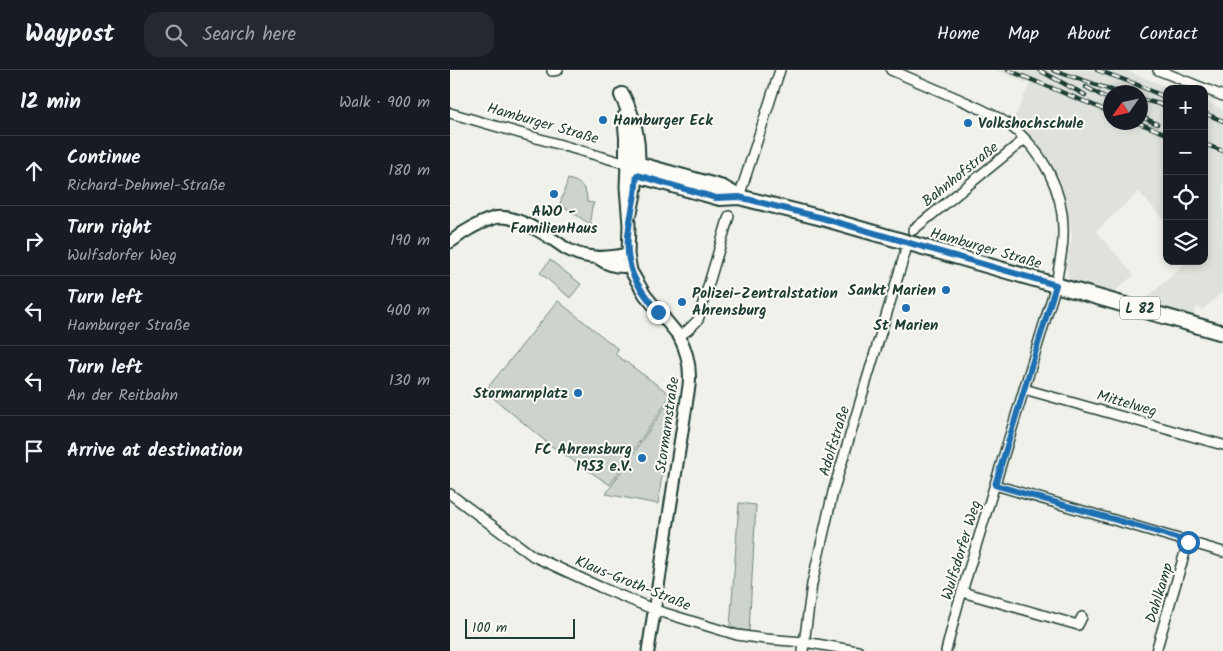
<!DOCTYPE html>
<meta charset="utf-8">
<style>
:root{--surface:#171b24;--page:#242831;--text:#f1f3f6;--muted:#9ea1a6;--line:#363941}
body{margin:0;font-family:Kalam,sans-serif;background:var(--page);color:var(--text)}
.controls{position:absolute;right:15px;top:15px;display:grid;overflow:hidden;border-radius:10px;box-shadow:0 2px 8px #0003}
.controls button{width:45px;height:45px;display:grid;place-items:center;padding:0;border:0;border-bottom:1px solid var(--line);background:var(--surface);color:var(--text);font:25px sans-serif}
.compass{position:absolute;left:653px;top:15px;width:45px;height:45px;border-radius:50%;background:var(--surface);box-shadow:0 2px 8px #0003;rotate:236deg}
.scale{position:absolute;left:15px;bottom:12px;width:110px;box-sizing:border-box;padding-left:5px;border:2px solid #1f3d34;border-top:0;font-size:14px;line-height:18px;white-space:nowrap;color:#1f3d34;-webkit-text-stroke:4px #fdfcf7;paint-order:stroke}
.stop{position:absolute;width:15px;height:15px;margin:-11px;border:4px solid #1f6fb2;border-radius:50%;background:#fff}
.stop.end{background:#1f6fb2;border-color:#fff;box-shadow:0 1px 5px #0008}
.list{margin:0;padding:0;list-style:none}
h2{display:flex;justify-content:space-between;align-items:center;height:65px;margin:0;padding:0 20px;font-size:21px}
h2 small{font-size:16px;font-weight:400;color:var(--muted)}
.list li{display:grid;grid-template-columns:32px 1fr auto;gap:15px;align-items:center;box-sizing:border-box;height:70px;padding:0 20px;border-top:1px solid var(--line)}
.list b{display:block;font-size:19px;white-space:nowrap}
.list p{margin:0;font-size:16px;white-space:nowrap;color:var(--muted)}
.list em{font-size:16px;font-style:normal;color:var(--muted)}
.icon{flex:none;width:28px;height:28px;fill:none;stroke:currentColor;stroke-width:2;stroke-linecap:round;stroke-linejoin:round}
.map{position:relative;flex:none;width:773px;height:581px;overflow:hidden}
header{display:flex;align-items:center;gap:30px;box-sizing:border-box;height:70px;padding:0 25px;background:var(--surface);border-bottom:1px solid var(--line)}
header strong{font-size:24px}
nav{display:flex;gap:28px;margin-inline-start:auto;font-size:18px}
.search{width:350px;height:45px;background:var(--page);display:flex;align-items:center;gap:12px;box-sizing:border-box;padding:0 18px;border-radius:15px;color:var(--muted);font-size:19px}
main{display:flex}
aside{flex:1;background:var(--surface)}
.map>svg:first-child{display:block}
.built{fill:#dfe2dc;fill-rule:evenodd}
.green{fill:#cdd3cd;stroke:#768880}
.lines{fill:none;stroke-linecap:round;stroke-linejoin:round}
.street-casing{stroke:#1f3d34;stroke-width:12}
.secondary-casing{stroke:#1f3d34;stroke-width:15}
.primary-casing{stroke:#1f3d34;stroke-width:18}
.street{stroke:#fdfcf7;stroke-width:9}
.secondary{stroke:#fdfcf7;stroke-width:11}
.primary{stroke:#fdfcf7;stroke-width:14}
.rail-casing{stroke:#1f3d34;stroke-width:4.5}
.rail{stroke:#fdfcf7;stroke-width:2.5;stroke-dasharray:8;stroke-linecap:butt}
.route{stroke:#1f6fb2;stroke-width:6}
.poi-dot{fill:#1f6fb2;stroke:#fdfcf7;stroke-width:2}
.labels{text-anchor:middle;stroke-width:4;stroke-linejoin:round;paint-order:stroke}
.shield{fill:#fdfcf7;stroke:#62766e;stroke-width:1}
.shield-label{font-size:14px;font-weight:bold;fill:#1f3d34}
.poi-label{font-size:15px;font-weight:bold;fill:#1f3d34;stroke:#fdfcf7;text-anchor:start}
.street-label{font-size:15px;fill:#1f3d34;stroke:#fdfcf7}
</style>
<header>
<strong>Waypost</strong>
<div class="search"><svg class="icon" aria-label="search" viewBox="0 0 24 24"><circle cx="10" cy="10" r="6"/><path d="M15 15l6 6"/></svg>Search here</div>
<nav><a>Home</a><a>Map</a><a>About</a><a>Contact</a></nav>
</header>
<main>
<aside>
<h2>12 min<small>Walk · 900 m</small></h2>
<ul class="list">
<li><svg class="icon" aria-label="ahead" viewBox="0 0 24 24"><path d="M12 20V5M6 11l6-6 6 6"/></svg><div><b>Continue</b><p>Richard-Dehmel-Straße</p></div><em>180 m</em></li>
<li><svg class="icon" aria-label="right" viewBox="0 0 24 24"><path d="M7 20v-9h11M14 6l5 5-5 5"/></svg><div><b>Turn right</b><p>Wulfsdorfer Weg</p></div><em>190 m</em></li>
<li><svg class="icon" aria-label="left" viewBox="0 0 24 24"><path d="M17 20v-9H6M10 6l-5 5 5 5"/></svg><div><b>Turn left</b><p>Hamburger Straße</p></div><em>400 m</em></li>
<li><svg class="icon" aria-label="left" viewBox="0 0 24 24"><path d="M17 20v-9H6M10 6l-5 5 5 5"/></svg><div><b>Turn left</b><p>An der Reitbahn</p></div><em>130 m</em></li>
<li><svg class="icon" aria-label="arrive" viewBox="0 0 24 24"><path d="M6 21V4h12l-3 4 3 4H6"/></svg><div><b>Arrive at destination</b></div></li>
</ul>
</aside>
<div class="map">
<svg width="773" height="581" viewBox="0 0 773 581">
<rect width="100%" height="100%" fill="#f0f1eb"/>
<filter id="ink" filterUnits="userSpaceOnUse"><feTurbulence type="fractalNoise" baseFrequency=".02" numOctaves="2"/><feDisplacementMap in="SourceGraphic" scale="10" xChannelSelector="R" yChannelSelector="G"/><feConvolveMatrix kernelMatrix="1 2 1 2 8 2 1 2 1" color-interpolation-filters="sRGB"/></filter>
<g filter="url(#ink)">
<path class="built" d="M545,0H675L722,19H717V154L689,122L646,161L684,205L664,222L620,209L616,196L622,166L612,115L607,104L587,78L558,60L580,14ZM660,22H690V52H660Z
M754,31L773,39V222L752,240L747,236L743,248L690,234L738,191H754Z"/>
<path class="green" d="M118,109C130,112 138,118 137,132L144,133L143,136H142L140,151L141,152V155L110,134Z
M100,190L131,214L120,228L90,203Z
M108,231L168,279L165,284L221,325L160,415L100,375L35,321Z
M221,328L222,329L208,434L156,424Z
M289,433L306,435L299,561L280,558Z"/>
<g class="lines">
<g class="street-casing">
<path id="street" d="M441,0C462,9 483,18 504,27C522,35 542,43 558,54C593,80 615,122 613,166C613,181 608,199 606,215L507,538L496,581
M708,0L773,26
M102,1L108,0
M0,43L177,94
M289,127L330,0
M463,160L575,69
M229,266L238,260L248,250L279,146
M574,319L773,375
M545,415L773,482
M0,424L83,486L150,517L205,540L287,565L315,569L354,572L408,581
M512,522L628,555L632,547
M353,581L362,514L383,422L458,173
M706,581L738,472"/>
</g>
<g class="secondary-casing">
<path id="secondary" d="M177,94L176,117L179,155L178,184L181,201L195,225L229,266C238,283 241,298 239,316L198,581
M181,143L185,124L187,105
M0,172C6,169 10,164 16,161C24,156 34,151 44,148C62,143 90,161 105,171C110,174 115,179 121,181C139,190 159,188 178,184
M148,188C158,195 168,198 180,196"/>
</g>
<g class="primary-casing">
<path id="primary" d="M172,25C185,51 189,73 187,102
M175,47L177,67V94
M177,94H187L273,118L289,127L372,148L773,263
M177,94L187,105L270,128L288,127"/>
</g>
<use href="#street" class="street"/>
<use href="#secondary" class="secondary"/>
<use href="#primary" class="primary"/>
<g class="rail-casing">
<path id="rail" d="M558,0L660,42
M589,0L635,25
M603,0L667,22
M647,0L683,13L717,28
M636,17L660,30
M690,29L717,36
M754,43L773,51
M690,46L707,54
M686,52L717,64
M754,74L773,81"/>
</g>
<use href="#rail" class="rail"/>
</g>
</g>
<g class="lines" filter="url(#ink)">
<path class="route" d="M208,242C198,229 186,215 181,199C173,173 181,149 185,124C186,118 186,111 187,105L266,128L289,127L372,148L606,215L545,415L708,462L738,472"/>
</g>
<g class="poi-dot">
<circle cx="153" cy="50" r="5"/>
<circle cx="518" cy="53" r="5"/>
<circle cx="104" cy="124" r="5"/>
<circle cx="496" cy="220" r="5"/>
<circle cx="232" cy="232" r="5"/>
<circle cx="456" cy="238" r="5"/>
<circle cx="128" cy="323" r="5"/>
<circle cx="192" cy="388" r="5"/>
</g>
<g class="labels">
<rect class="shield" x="670" y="226.5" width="40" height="23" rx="4"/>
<g class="shield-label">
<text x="690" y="243">L 82</text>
</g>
<g class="poi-label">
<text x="163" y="55">Hamburger Eck</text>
<text x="528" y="58">Volkshochschule</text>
<text x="104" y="146" text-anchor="middle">AWO -<tspan x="104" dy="17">FamilienHaus</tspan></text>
<text x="486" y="225" text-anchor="end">Sankt Marien</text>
<text x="242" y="228">Polizei-Zentralstation<tspan x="242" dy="17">Ahrensburg</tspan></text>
<text x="456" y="260" text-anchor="middle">St Marien</text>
<text x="118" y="328" text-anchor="end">Stormarnplatz</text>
<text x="182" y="384" text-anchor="end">FC Ahrensburg<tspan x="182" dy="17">1953 e.V.</tspan></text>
</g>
<g class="street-label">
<text transform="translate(93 53) rotate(16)" y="5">Hamburger Straße</text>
<text transform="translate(510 104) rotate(-39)" y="5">Bahnhofstraße</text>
<text transform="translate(536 178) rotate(16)" y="5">Hamburger Straße</text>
<text transform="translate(677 333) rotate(16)" y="5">Mittelweg</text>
<text transform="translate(217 355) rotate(-82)" y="5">Stormarnstraße</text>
<text transform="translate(384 371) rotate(-73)" y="5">Adolfstraße</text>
<text transform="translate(511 480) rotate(-73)" y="5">Wulfsdorfer Weg</text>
<text transform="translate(183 513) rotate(22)" y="5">Klaus-Groth-Straße</text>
<text transform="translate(709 523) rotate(-73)" y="5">Dahlkamp</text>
</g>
</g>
</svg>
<div class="controls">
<button>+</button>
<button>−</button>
<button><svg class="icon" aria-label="locate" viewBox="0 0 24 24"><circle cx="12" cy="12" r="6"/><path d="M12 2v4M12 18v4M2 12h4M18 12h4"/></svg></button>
<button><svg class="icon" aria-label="layers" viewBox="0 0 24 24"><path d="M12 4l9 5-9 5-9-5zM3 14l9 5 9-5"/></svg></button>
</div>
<svg class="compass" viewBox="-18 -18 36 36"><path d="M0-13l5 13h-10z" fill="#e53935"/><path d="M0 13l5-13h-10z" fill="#9ea1a6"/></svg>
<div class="scale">100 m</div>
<div class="stop" style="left:738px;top:472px"></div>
<div class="stop end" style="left:208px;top:242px"></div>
</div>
</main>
